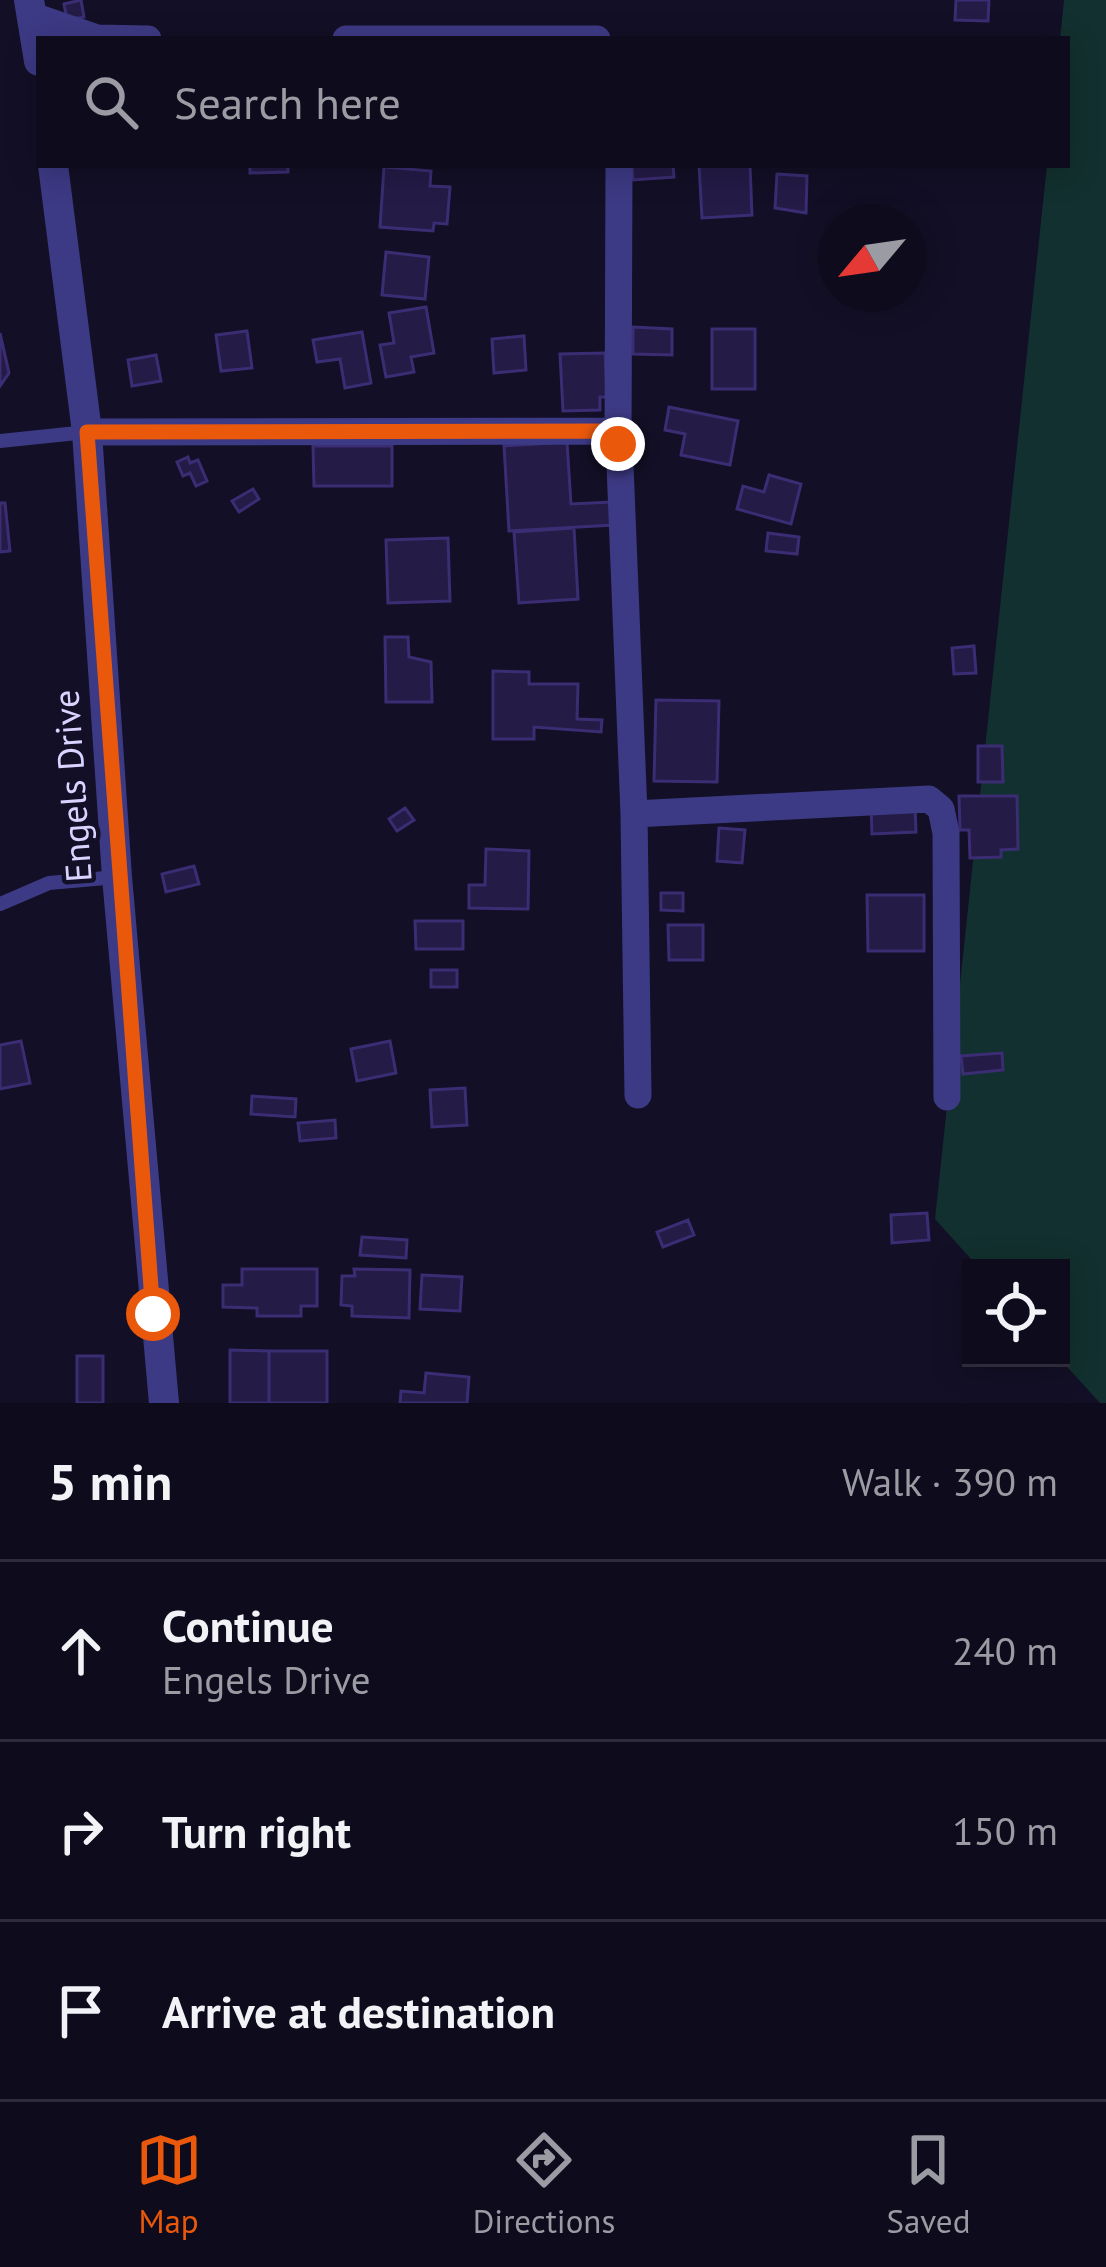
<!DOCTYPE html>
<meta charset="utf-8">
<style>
:root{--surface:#0e0b1c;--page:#171425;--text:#f1f3f6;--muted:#9b9ba3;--line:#2e2b3b;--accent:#ea580c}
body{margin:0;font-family:"PT Sans",sans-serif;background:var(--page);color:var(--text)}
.controls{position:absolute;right:36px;bottom:36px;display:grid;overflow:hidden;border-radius:0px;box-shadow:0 6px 30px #0003}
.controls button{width:108px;height:108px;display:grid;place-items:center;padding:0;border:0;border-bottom:3px solid var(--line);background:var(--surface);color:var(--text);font:60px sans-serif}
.compass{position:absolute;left:818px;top:204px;width:108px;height:108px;border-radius:50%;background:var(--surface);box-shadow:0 6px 30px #0003;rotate:241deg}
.stop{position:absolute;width:36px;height:36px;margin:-27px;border:9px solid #ea580c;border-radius:50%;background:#fff}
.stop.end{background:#ea580c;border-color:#fff;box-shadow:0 3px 12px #0008}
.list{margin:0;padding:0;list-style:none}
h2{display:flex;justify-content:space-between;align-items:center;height:156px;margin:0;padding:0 48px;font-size:51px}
h2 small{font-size:39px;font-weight:400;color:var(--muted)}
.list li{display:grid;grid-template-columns:78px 1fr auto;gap:36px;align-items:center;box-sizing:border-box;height:180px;padding:0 48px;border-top:3px solid var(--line)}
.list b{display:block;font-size:45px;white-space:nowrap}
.list p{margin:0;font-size:39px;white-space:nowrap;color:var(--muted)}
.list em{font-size:39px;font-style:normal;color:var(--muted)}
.icon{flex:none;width:66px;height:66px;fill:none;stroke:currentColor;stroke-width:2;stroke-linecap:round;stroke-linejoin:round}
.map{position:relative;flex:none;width:1106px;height:1403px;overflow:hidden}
.search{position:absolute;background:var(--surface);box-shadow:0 6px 30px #0003;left:36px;right:36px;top:36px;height:132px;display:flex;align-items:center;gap:30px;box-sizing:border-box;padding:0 42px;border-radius:0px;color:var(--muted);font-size:45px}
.sheet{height:696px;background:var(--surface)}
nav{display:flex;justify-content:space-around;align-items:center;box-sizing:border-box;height:168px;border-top:3px solid var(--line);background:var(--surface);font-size:33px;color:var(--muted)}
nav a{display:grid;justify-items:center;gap:6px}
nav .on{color:var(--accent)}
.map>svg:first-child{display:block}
.green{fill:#12302f}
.building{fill:#241b47;stroke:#3b2d73;stroke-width:3}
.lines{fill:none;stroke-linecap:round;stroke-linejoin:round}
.service{stroke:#3d3a85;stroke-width:14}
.minor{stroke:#3d3a85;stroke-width:27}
.tertiary{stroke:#3d3a85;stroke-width:30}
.route{stroke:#ea580c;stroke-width:15}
.labels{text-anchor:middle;stroke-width:9;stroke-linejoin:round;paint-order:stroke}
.street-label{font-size:36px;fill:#d9d4ff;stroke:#130f26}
</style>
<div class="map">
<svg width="1106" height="1403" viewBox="0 0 1106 1403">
<rect width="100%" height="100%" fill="#130f26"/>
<path class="green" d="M1064,0H1106V1403H1100L1059,1358L1061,1268H979L935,1219L1047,165H1067V39H1060Z"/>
<path class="building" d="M81,0L84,17L67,20L64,4Z
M956,0H989L988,21L955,20Z
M250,165H288V172L250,173Z
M632,165H673L674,177L633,180Z
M699,165H750L752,215L702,218Z
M384,167L431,171L430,186L450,187L447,224L434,223L433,231L380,227Z
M777,174L807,176L806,213L775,208Z
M386,252L429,257L425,299L382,295Z
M426,307L434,353L411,357L414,372L386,377L380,345L394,343L389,313Z
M633,327L672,329V355L633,354Z
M712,329H755V389H712Z
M247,331L252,368L221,371L216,335Z
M362,332L371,383L345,388L340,359L317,362L313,340Z
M0,333L9,373L0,386Z
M524,336L526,370L494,373L492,339Z
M605,353L607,397H600V410L563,411L560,354Z
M156,355L161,381L132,386L128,360Z
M669,407L738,421L730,465L681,455L685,434L665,430Z
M567,442L571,504L611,502L613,525L509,531L504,446Z
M313,446H392V486H314Z
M188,457L190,463L198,460L207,481L196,486L190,473L183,476L177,462Z
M769,475L801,484L791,524L737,509L743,486L764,492Z
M253,489L259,499L239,512L232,501Z
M0,503H5L10,551L0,552Z
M574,528L578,599L519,603L514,532Z
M768,533L799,537L797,554L766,551Z
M448,538L450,601L388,603L386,540Z
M385,637H408L409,657L431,662L432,702H386Z
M974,646L976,673L954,674L952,648Z
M493,671L529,672V684H578L577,719L602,720L601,732L534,727V739H493Z
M656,700L719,701L717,782L654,781Z
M978,746H1002L1003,782H978Z
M959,796H1017L1018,849L1001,850V857L970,858L969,830H960Z
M915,805L916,832L872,834L871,807Z
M405,808L414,820L397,831L389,819Z
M719,828L745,830L742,863L717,861Z
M486,849L529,851L528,909L469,908V885H485Z
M194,866L199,884L166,892L162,874Z
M661,893H683V911L661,910Z
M867,895H924V951H868Z
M415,921H463V949H416Z
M668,925H703V960H669Z
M431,970H457V987H431Z
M21,1041L30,1083L0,1089V1045Z
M390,1041L396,1073L357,1081L351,1049Z
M1002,1053L1003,1070L963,1074L961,1056Z
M465,1088L467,1125L432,1127L430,1090Z
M252,1096L296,1099L295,1117L251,1114Z
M335,1120L336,1138L300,1141L298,1123Z
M927,1213L929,1240L892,1243L891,1215Z
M688,1220L694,1235L663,1247L657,1232Z
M362,1237L407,1240L406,1258L360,1255Z
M242,1269H317V1306H301V1316H257V1308L223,1307V1285H242Z
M354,1269L410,1270L409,1318L352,1316V1306L341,1305L342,1276H355Z
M422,1275L462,1277L460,1311L420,1309Z
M230,1350L269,1351V1403H230Z
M269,1351H327V1403H269Z
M77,1356H103V1403H77Z
M426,1373L469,1377L467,1403H400L401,1391L424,1393Z"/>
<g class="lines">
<path class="service" d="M0,441L87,432
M0,904L49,883L117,877"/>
<path class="minor" d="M33,16L97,38L148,39
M346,39H597
M87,432L605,431L618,444L620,465L634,814L929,799L941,809L946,833L947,1097
M618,444L619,165
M634,814L638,1095"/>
<path class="tertiary" d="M29,0L39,61
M53,165L87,432L117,877L164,1403"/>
</g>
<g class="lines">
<path class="route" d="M153,1314L87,432L605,431L618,444"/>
</g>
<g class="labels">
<g class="street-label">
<text transform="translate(72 786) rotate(-94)" y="13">Engels Drive</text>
</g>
</g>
</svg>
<div class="controls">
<button><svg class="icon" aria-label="locate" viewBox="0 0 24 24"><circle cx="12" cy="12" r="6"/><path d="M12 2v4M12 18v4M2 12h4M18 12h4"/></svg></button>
</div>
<svg class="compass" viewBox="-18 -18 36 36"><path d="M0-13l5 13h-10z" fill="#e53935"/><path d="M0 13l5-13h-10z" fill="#9b9ba3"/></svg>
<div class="stop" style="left:153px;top:1314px"></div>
<div class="stop end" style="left:618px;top:444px"></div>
<div class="search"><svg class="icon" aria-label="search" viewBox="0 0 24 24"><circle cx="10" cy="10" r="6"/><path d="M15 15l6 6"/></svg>Search here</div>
</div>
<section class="sheet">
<h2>5 min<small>Walk · 390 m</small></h2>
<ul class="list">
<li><svg class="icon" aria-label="ahead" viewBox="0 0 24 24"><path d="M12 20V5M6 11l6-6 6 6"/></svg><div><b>Continue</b><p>Engels Drive</p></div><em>240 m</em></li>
<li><svg class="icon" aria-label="right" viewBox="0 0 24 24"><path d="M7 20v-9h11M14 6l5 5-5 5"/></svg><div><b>Turn right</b></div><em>150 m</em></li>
<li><svg class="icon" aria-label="arrive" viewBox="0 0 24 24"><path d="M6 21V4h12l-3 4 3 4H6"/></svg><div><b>Arrive at destination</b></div></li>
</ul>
</section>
<nav>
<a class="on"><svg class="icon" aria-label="map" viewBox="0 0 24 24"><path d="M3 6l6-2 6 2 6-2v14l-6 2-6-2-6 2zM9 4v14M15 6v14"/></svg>Map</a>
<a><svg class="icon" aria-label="directions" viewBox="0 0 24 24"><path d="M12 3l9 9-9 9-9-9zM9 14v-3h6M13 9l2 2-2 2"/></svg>Directions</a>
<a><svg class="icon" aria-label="saved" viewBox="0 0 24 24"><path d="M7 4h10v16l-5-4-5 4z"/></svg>Saved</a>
</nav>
